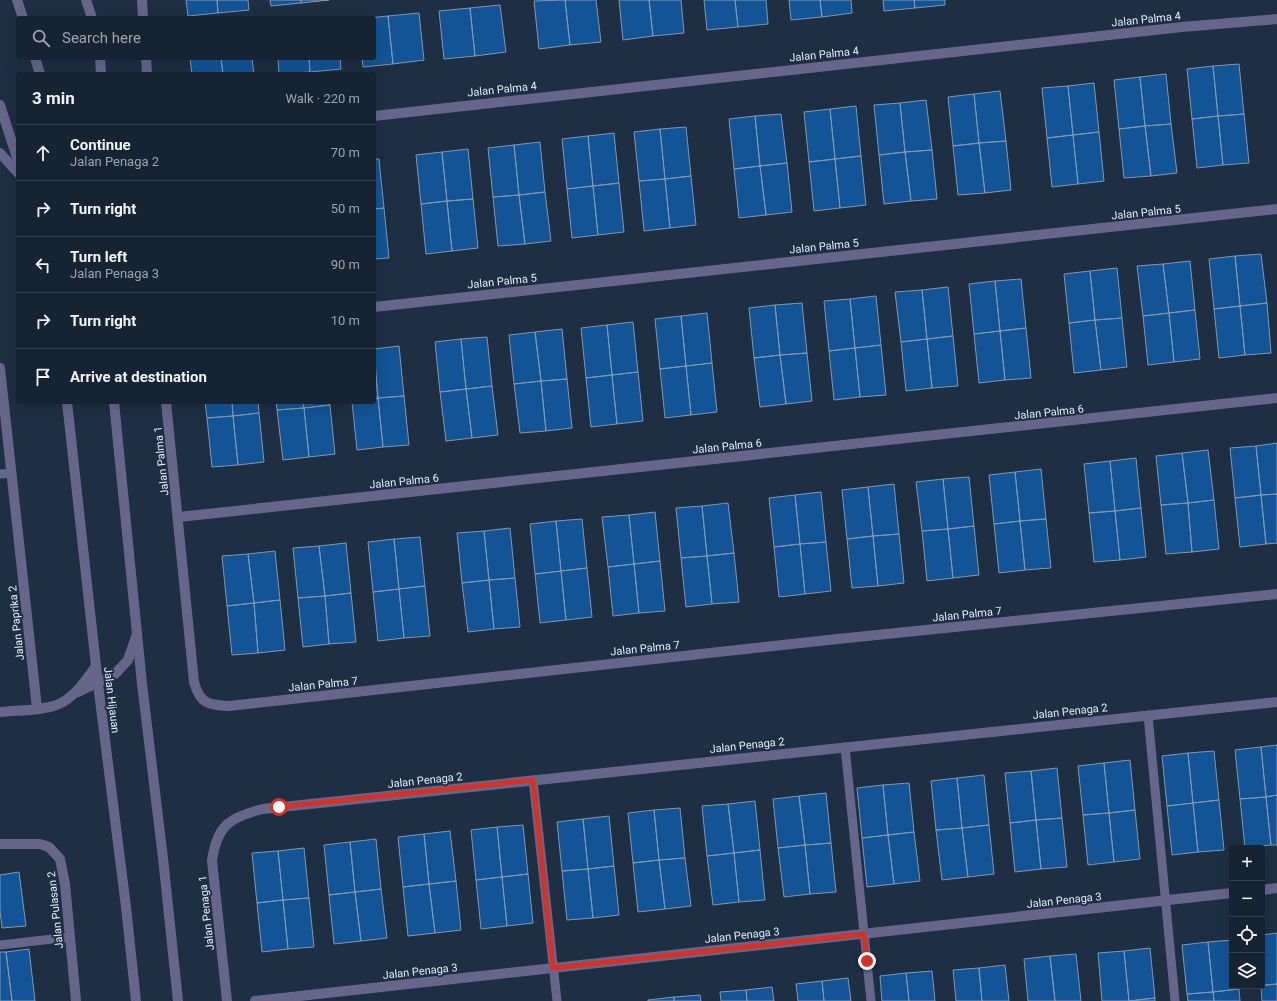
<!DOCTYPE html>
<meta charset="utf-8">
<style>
:root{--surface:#162332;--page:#232f3e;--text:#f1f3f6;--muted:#9ea4ac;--line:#35404d}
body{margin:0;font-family:Roboto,sans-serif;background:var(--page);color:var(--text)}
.controls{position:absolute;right:12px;bottom:12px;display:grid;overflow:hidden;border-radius:4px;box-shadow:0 4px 16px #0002}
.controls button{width:36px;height:36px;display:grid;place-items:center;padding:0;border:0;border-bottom:1px solid var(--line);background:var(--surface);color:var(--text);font:20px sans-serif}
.stop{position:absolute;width:12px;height:12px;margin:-9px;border:3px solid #d93025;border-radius:50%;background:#fff}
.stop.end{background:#d93025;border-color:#fff;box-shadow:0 1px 4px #0008}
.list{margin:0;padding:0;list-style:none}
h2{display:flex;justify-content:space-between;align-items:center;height:52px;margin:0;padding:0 16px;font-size:17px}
h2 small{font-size:13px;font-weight:400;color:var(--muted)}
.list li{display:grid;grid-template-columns:26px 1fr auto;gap:12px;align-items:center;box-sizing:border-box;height:56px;padding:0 16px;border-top:1px solid var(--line)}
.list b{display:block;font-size:15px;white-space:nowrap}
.list p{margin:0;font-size:13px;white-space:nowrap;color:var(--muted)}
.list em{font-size:13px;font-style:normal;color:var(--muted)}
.icon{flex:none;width:22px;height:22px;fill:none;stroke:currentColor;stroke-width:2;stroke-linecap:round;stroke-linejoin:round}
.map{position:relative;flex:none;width:1277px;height:1001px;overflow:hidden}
.search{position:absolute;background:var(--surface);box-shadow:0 4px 16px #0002;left:16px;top:16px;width:360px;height:44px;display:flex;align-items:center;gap:10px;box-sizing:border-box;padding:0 14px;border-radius:4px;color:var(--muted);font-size:15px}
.panel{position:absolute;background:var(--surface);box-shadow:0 4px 16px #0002;left:16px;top:72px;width:360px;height:332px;border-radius:4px}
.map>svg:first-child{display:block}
.building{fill:#125496;stroke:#8397b0}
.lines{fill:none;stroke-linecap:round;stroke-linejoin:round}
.service{stroke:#65668a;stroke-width:9}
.minor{stroke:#65668a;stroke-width:10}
.tertiary{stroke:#65668a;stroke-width:10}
.route{stroke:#d93025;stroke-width:5}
.labels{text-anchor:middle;stroke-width:4;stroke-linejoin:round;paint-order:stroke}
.street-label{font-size:11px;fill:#e3eefb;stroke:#1e2f43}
</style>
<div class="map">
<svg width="1277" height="1001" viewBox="0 0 1277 1001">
<rect width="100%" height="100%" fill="#1e2f43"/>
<path class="building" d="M186,0H217L218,13L188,16Z
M217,0H248L249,10L218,13Z
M270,0H301V3L271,6Z
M301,0H329L301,3Z
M565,0L570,45L539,49L534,1Z
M565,0H596L601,42L570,45Z
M619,0H649L653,36L623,40Z
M649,0H681L684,33L653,36Z
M704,0H735L738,27L707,30Z
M735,0H766L768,24L738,27Z
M789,0H820L822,17L791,20Z
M820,0H851L852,13L822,17Z
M883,0H914L915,8L884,11Z
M914,0H945V5L915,8Z
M500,5L506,52L475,56L470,8Z
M470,8L475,56L444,59L439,11Z
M419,13L424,60L393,64L388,16Z
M388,16L393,64L363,67L362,58H374V18H369Z
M190,58H221L223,74H192Z
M221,58H252L254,74H223Z
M278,58H309L310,72L279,74Z
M309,58H340L341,69L310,72Z
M1239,64L1244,114L1218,116L1213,66Z
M1213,66L1218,116L1192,119L1187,69Z
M1166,74L1171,124L1145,126L1140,77Z
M1140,77L1145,126L1119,129L1114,80Z
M1094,83L1099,132L1073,135L1068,86Z
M1068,86L1073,135L1047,138L1042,88Z
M1000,91L1006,141L979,143L974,94Z
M974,94L979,143L953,146L948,97Z
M926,100L932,150L905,152L900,103Z
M900,103L905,152L879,155L874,105Z
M856,106L861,156L835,159L830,109Z
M830,109L835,159L809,162L804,112Z
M781,114L787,163L760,166L755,116Z
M1244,114L1249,163L1223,165L1218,116Z
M755,116L760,166L734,169L729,119Z
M1218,116L1223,165L1197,168L1192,119Z
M1171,124L1177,173L1151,176L1145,126Z
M1145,126L1151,176L1124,178L1119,129Z
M686,127L691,176L665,179L660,129Z
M660,129L665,179L639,181L634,132Z
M1099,132L1104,181L1078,184L1073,135Z
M614,133L619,183L593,186L588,136Z
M1073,135L1078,184L1052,187L1047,138Z
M588,136L593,186L567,189L562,139Z
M1006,141L1011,190L985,193L979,143Z
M540,142L545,192L519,195L514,145Z
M979,143L985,193L958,195L953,146Z
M514,145L519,195L493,197L488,148Z
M468,149L473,199L447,201L442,152Z
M932,150L937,199L911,201L905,152Z
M442,152L447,201L421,204L416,155Z
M905,152L911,201L884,204L879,155Z
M861,156L866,205L840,208L835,159Z
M374,159H379L384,208L374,209Z
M835,159L840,208L814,211L809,162Z
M787,163L792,212L766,215L760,166Z
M760,166L766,215L739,218L734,169Z
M691,176L696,225L670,228L665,179Z
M665,179L670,228L644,231L639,181Z
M619,183L624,232L598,235L593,186Z
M593,186L598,235L572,238L567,189Z
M545,192L551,241L525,244L519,195Z
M519,195L525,244L498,246L493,197Z
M473,199L478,248L452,251L447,201Z
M447,201L452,251L426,254L421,204Z
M384,208L389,258L374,259V209Z
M1261,254L1267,303L1240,306L1235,256Z
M1235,256L1240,306L1214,309L1209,259Z
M1190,261L1195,310L1169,313L1163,264Z
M1163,264L1169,313L1143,316L1137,266Z
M1117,268L1122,318L1095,320L1090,271Z
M1090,271L1095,320L1069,323L1064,274Z
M1021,279L1026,328L1000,331L995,281Z
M995,281L1000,331L974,334L969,284Z
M948,287L953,336L927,339L922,290Z
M922,290L927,339L901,342L895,292Z
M876,296L881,345L855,348L850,299Z
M850,299L855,348L829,351L824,301Z
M802,303L807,353L780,355L775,305Z
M1267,303L1271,353L1245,355L1240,306Z
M775,305L780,355L754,358L749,308Z
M1240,306L1245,355L1219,358L1214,309Z
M1195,310L1200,359L1174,362L1169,313Z
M707,313L712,363L686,366L681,316Z
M1169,313L1174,362L1148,365L1143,316Z
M681,316L686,366L660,369L655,319Z
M1122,318L1127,367L1101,370L1095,320Z
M1095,320L1101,370L1074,373L1069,323Z
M633,322L638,372L612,375L607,325Z
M607,325L612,375L586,378L581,328Z
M1026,328L1031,378L1005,380L1000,331Z
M562,329L567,379L541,381L535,332Z
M1000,331L1005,380L979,383L974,334Z
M535,332L541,381L514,384L509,335Z
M953,336L958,386L932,388L927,339Z
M487,337L492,386L466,389L461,339Z
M461,339L466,389L440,392L435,342Z
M927,339L932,388L906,391L901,342Z
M881,345L886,395L860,397L855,348Z
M399,346L404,396L378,398L374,349Z
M855,348L860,397L834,400L829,351Z
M807,353L812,401L786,404L780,355Z
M780,355L786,404L760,407L754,358Z
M374,359L378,398L374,399Z
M712,363L717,412L691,415L686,366Z
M686,366L691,415L665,418L660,369Z
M638,372L643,421L617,424L612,375Z
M612,375L617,424L591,427L586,378Z
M567,379L572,428L546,431L541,381Z
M541,381L546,431L520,433L514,384Z
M492,386L498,435L472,438L466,389Z
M466,389L472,438L446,441L440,392Z
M404,396L409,445L383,447L378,398Z
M378,398L383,447L357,450L352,402H374V399Z
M205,402H232L233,416L207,418Z
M232,402H258L259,413L233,416Z
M276,402H303L304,408L277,410Z
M303,402H329L330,405L304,408Z
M330,405L335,454L309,457L304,408Z
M304,408L309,457L283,460L277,410Z
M259,413L264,462L238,465L233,416Z
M233,416L238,465L212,467L207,418Z
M1277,443V494L1261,495L1256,446Z
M1256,446L1261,495L1235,498L1230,448Z
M1208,450L1214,500L1188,503L1182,453Z
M1182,453L1188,503L1161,505L1156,456Z
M1136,458L1141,508L1115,511L1110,461Z
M1110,461L1115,511L1089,513L1084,464Z
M1041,469L1046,519L1020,521L1015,472Z
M1015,472L1020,521L994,524L989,475Z
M969,477L974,526L948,529L943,479Z
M943,479L948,529L922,531L916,482Z
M894,484L899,534L873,536L868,487Z
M868,487L873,536L847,539L842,490Z
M821,492L826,542L800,544L795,495Z
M1277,494V543L1266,544L1261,495Z
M795,495L800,544L774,547L769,498Z
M1261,495L1266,544L1240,547L1235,498Z
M1214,500L1219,549L1192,552L1188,503Z
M728,503L734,553L707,556L702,506Z
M1188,503L1192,552L1166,554L1161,505Z
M702,506L707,556L681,558L676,508Z
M1141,508L1146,557L1120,560L1115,511Z
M1115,511L1120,560L1094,562L1089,513Z
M655,512L660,561L634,564L629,515Z
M629,515L634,564L608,567L602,517Z
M582,519L587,568L561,571L556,521Z
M1046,519L1051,568L1025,570L1020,521Z
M556,521L561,571L535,574L530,524Z
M1020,521L1025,570L999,573L994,524Z
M974,526L979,575L953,578L948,529Z
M510,528L515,578L489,580L484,531Z
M948,529L953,578L927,581L922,531Z
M484,531L489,580L462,583L457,533Z
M899,534L904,583L878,586L873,536Z
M873,536L878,586L852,588L847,539Z
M420,537L425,586L399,589L394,539Z
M394,539L399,589L373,592L368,542Z
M826,542L831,591L805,594L800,544Z
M346,543L351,593L325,596L319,546Z
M800,544L805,594L779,597L774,547Z
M319,546L325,596L298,598L293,548Z
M275,551L280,600L254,603L248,554Z
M734,553L739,602L712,604L707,556Z
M248,554L254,603L227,606L222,556Z
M707,556L712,604L686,607L681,558Z
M660,561L665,611L639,613L634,564Z
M634,564L639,613L613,616L608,567Z
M587,568L592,617L566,620L561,571Z
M561,571L566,620L540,623L535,574Z
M515,578L520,627L494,629L489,580Z
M489,580L494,629L468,632L462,583Z
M425,586L430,636L404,638L399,589Z
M399,589L404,638L378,641L373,592Z
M351,593L356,642L329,644L325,596Z
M325,596L329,644L303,647L298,598Z
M280,600L285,650L258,653L254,603Z
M254,603L258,653L232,655L227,606Z
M1277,745V795L1266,797L1261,747Z
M1261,747L1266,797L1240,799L1235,750Z
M1214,751L1219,800L1193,803L1188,753Z
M1188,753L1193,803L1167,806L1162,756Z
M1130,760L1135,810L1109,813L1104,763Z
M1104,763L1109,813L1083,815L1078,766Z
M1057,768L1062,818L1036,820L1031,771Z
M1031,771L1036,820L1010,823L1005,773Z
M984,775L989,825L962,828L957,778Z
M957,778L962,828L936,830L931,781Z
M909,783L914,832L888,835L883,785Z
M883,785L888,835L862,838L857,788Z
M826,793L831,843L805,845L799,796Z
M1277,795V845H1271L1266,797Z
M799,796L805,845L778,848L773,799Z
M1266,797L1271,845L1245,848L1240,799Z
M1219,800L1224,850L1198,852L1193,803Z
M755,801L760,850L734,853L728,804Z
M1193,803L1198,852L1172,855L1167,806Z
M728,804L734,853L707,856L702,806Z
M680,808L685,858L659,860L654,810Z
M654,810L659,860L633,863L628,813Z
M1135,810L1140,859L1114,862L1109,813Z
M1109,813L1114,862L1088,865L1083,815Z
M609,816L614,866L588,869L583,819Z
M1062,818L1067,867L1041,869L1036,820Z
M583,819L588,869L562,871L557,822Z
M1036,820L1041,869L1015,872L1010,823Z
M523,825L528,874L502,877L497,827Z
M989,825L994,874L968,877L962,828Z
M497,827L502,877L476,880L471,830Z
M962,828L968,877L942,880L936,830Z
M450,831L456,881L429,884L424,834Z
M914,832L920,881L894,884L888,835Z
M424,834L429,884L403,887L398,837Z
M888,835L894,884L867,887L862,838Z
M376,839L381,889L355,892L350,842Z
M350,842L355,892L329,895L324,845Z
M831,843L836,892L810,894L805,845Z
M805,845L810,894L784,897L778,848Z
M304,848L309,898L283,900L278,851Z
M760,850L765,900L739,902L734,853Z
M278,851L283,900L257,903L252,853Z
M734,853L739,902L713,905L707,856Z
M685,858L691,906L665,909L659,860Z
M659,860L665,909L638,912L633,863Z
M614,866L619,915L593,918L588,869Z
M588,869L593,918L567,920L562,871Z
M19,872L26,926L2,928L0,910V875Z
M528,874L533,923L507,926L502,877Z
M502,877L507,926L481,929L476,880Z
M456,881L461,930L435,933L429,884Z
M429,884L435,933L408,936L403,887Z
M381,889L387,938L361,941L355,892Z
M355,892L361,941L334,944L329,895Z
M309,898L314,947L288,949L283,900Z
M283,900L288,949L262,952L257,903Z
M1277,933V984L1262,985V935Z
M1232,940V986H1239V989L1213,992L1208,942Z
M1208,942L1213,992L1187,994L1182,945Z
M1150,948L1155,998L1129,1001L1124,951Z
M29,949L35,1001H12L6,952Z
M1124,951L1129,1001H1102L1098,953Z
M0,952H6L12,1001H0Z
M1076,954L1081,1001H1055L1050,956Z
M1050,956L1055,1001H1028L1024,959Z
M1005,965L1009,1001H982L979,968Z
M979,968L982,1001H956L953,970Z
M932,971L935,1001H909L906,973Z
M906,973L909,1001H882L880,976Z
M848,978L851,1001H824L822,981Z
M822,981L824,1001H798L796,984Z
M1277,984V1001H1262L1261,986Z
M772,987L774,1001H747L746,990Z
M1239,989L1240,1001H1214L1213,992Z
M746,990L747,1001H721L720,992Z
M1213,992L1214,1001H1188L1187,994Z
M700,995L701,1001H674V997Z
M674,997V1001H648V1000Z
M1155,998V1001H1129Z"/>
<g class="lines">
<path class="service" d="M0,474L11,473
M1148,715L1175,1001
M845,747L871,1001
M533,780L557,1001
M0,945L70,937"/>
<path class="minor" d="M86,0L92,18
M142,0L143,18
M100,58L101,74
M146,58L147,74
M374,116L1182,27L1277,19
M0,153L18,173
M374,307L1277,209
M0,368L37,708
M166,402L194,682C200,704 208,705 229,706L828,640L1277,594
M179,517L1277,398
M78,692L115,674L128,660L137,634
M0,712C17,710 44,711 59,704C75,697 86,680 96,666
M0,844H40L49,847L60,859L65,884L76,1001
M1262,890L1277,888
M227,1001L212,861C217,825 230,817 263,809L1277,702
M255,1001L1232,893"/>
<path class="tertiary" d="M17,0L23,18
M35,58L40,74
M0,105L18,161
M67,402L98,684L126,907L136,1001
M114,402L142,684L163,858L178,1001"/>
</g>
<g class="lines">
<path class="route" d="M279,807L533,780L553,968L864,934L867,961"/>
</g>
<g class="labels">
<g class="street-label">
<text transform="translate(1146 19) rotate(-6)" y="4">Jalan Palma 4</text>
<text transform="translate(824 54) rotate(-6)" y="4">Jalan Palma 4</text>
<text transform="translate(502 89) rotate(-6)" y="4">Jalan Palma 4</text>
<text transform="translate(1146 212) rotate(-6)" y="4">Jalan Palma 5</text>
<text transform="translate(824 246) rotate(-6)" y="4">Jalan Palma 5</text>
<text transform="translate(502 281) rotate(-6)" y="4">Jalan Palma 5</text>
<text transform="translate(1049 412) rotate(-6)" y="4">Jalan Palma 6</text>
<text transform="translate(727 446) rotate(-6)" y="4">Jalan Palma 6</text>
<text transform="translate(161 461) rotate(-96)" y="4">Jalan Palma 1</text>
<text transform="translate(404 481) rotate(-6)" y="4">Jalan Palma 6</text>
<text transform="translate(967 614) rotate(-6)" y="4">Jalan Palma 7</text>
<text transform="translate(16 623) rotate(-96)" y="4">Jalan Paprika 2</text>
<text transform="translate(645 648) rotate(-6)" y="4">Jalan Palma 7</text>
<text transform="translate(323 684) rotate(-6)" y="4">Jalan Palma 7</text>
<text transform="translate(112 700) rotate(83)" y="4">Jalan Hijauan</text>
<text transform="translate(1070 711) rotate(-6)" y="4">Jalan Penaga 2</text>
<text transform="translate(747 745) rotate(-6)" y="4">Jalan Penaga 2</text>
<text transform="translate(425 780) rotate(-6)" y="4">Jalan Penaga 2</text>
<text transform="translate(1064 900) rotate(-6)" y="4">Jalan Penaga 3</text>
<text transform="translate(55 910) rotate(-96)" y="4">Jalan Pulasan 2</text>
<text transform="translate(206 913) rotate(-96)" y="4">Jalan Penaga 1</text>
<text transform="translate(742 935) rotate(-6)" y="4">Jalan Penaga 3</text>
<text transform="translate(420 971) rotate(-6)" y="4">Jalan Penaga 3</text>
</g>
</g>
</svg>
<div class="controls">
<button>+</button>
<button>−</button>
<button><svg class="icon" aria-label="locate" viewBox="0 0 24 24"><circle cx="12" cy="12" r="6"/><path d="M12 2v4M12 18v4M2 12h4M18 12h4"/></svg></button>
<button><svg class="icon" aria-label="layers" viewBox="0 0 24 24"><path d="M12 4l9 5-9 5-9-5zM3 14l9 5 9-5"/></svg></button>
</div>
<div class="stop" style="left:279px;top:807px"></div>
<div class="stop end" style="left:867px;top:961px"></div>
<div class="search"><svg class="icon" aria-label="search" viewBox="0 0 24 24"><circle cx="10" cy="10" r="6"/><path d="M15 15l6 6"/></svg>Search here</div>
<section class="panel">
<h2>3 min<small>Walk · 220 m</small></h2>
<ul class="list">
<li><svg class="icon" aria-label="ahead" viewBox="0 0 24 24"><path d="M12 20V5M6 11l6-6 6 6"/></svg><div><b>Continue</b><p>Jalan Penaga 2</p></div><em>70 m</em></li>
<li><svg class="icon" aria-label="right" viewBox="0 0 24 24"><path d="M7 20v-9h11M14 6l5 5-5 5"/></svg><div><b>Turn right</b></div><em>50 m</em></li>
<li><svg class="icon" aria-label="left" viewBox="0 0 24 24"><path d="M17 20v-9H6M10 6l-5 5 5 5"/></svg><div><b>Turn left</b><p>Jalan Penaga 3</p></div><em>90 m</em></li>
<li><svg class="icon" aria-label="right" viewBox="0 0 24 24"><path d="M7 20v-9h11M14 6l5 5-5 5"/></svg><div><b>Turn right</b></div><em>10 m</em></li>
<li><svg class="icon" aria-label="arrive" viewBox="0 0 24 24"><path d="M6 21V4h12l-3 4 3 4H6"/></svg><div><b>Arrive at destination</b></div></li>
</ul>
</section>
</div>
